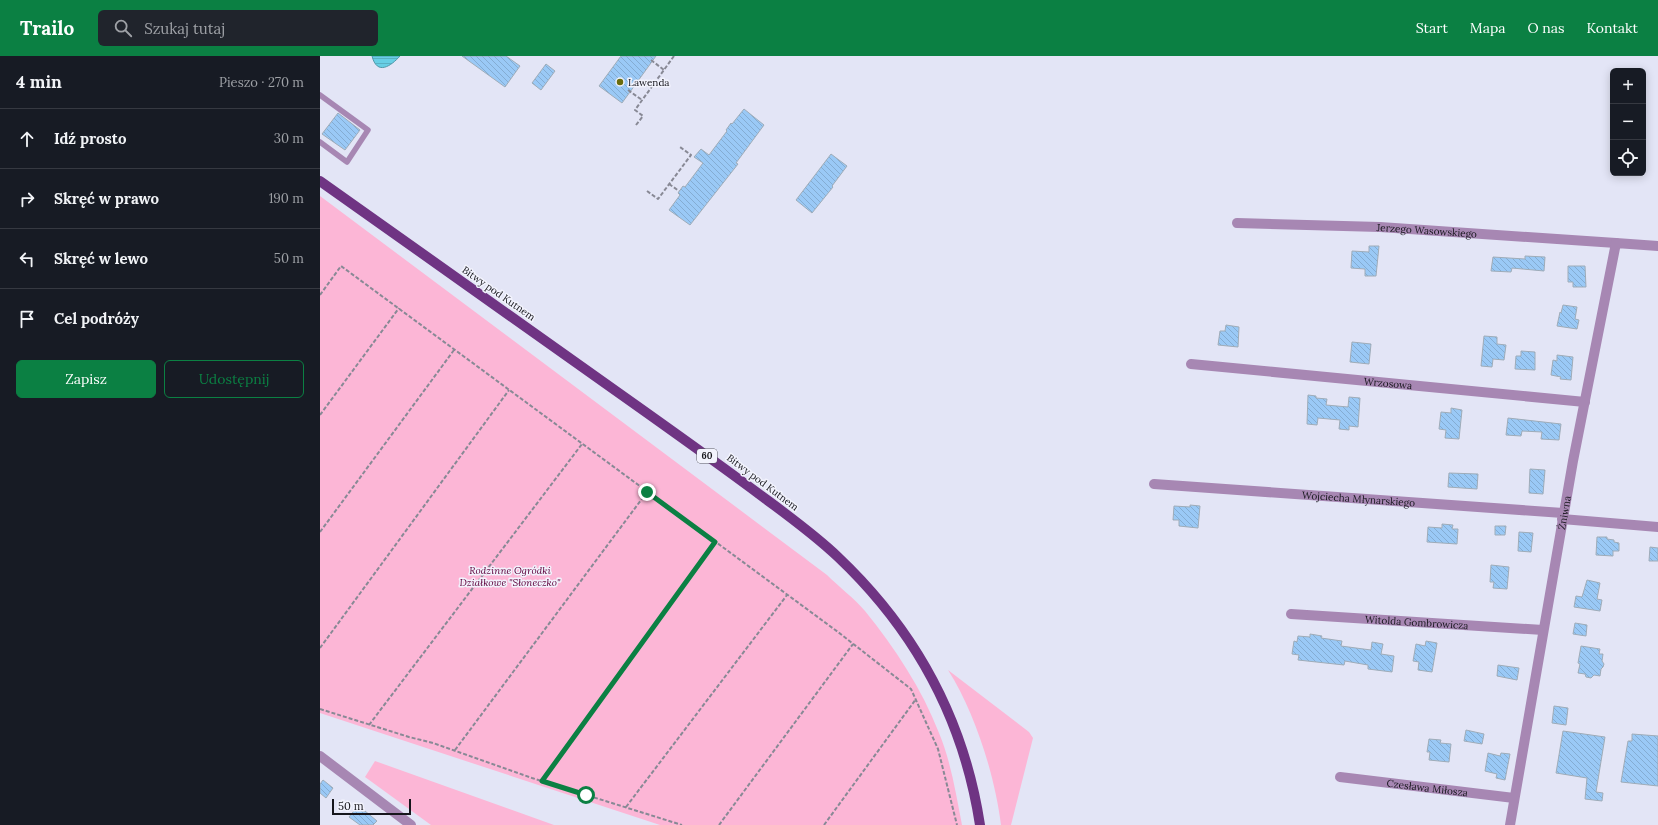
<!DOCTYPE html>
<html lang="pl">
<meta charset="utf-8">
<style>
:root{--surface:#171b24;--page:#20242c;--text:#f1f3f6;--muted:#9ea1a6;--line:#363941;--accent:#0b8043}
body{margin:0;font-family:Lora,serif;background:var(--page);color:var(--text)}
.controls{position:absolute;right:12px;top:12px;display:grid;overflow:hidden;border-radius:6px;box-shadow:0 2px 10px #0003}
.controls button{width:36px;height:36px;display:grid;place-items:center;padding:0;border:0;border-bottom:1px solid var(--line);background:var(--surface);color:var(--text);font:20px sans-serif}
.scale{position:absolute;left:12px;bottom:10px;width:79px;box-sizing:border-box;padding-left:4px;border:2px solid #16161c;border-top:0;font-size:11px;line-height:14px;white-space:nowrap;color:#16161c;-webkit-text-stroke:3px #f2f3fd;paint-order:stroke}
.stop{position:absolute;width:12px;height:12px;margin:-9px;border:3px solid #0b8043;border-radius:50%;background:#fff}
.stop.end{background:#0b8043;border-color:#fff;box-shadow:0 1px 4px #0008}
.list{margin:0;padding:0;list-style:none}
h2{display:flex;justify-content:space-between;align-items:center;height:52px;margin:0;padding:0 16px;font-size:17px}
h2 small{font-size:13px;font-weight:400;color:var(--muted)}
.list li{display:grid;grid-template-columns:26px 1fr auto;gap:12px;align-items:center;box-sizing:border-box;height:60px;padding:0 16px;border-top:1px solid var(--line)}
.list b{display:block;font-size:15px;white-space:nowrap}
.list em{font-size:13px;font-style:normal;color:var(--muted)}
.actions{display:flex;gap:8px;padding:12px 16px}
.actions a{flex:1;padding:9px 0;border:1px solid var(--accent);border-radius:6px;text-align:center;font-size:14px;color:var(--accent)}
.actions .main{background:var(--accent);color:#fff}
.icon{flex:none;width:22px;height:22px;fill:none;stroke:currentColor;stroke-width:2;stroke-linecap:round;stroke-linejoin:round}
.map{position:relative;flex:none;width:1338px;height:769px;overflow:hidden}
header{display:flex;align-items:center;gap:24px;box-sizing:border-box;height:56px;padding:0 20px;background:var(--accent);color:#fff}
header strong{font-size:19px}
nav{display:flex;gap:22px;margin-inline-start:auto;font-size:14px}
.search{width:280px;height:36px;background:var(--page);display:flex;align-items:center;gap:10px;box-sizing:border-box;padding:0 14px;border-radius:6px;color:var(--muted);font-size:15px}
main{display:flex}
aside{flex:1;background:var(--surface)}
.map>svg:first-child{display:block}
.green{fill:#fcb6d6}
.water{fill:url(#water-rules);stroke:#4f98a9}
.building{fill:url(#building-back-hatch);stroke:#9facb8}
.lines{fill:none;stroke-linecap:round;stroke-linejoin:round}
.path{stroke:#888995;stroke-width:2;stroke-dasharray:4 2;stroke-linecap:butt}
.lane{stroke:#a787b3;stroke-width:5.5}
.street{stroke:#a787b3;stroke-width:10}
.primary{stroke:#6f3483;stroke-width:10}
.route{stroke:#0b8043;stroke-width:5}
.poi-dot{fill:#6a6c0d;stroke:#f2f3fd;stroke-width:1.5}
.labels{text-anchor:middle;stroke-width:3;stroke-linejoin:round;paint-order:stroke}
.shield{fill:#f2f3fd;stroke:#585860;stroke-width:1}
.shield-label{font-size:9px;font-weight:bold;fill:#16161c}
.poi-label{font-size:10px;fill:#16161c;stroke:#f2f3fd;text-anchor:start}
.street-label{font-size:10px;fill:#16161c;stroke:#f2f3fd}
.park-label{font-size:10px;font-style:italic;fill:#5e013b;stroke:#f2f3fd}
</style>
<header>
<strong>Trailo</strong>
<div class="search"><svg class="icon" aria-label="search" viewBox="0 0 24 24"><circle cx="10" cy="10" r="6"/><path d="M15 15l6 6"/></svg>Szukaj tutaj</div>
<nav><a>Start</a><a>Mapa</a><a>O nas</a><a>Kontakt</a></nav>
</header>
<main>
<aside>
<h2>4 min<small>Pieszo · 270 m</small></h2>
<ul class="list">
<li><svg class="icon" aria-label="ahead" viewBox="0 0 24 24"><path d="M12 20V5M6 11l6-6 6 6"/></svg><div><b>Idź prosto</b></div><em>30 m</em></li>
<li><svg class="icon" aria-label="right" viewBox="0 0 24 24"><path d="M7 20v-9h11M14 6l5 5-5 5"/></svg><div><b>Skręć w prawo</b></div><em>190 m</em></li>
<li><svg class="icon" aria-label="left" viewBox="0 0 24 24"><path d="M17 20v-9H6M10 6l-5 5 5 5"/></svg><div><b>Skręć w lewo</b></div><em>50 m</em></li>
<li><svg class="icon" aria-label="arrive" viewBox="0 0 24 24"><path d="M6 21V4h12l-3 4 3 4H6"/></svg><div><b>Cel podróży</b></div></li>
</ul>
<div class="actions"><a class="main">Zapisz</a><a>Udostępnij</a></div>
</aside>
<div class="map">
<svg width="1338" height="769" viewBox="0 0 1338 769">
<defs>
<pattern id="water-rules" width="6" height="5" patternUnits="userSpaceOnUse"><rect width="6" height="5" fill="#67cfe5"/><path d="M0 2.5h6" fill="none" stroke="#59b1c4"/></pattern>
<pattern id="building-back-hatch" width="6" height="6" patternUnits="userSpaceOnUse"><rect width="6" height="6" fill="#9ac9f6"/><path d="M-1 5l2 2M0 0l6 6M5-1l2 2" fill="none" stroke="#84acd2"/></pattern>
</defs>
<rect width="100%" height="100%" fill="#e3e5f6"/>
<path class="green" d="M0,140L507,519C519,531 534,542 545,555C575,592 602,633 619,677C631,706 636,738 642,769H340L0,657Z
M628,614L709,676L713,682L691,769H681C675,720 655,656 628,614Z
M55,705L234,769H111L45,721Z"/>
<path class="water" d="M52,0H80C71,10 57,20 52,0Z"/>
<path class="building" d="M142,0H186L200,10L185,31Z
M301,0H336L302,47L279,30Z
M226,8L235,15L221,34L212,27Z
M424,53L444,69L416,107L418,108L370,169L349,154L360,139L358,137L363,130L365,131L383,107L374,101L381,93L389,99L407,75L406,74L411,67L412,68Z
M18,57L40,74L25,94L2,78Z
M511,98L527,110L512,130L513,131L492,157L476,144Z
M1049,190H1059L1056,220H1045V213L1031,212L1032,195L1049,196Z
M1205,200L1225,201L1224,215L1192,212L1191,216L1171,215L1173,201L1205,203Z
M1248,210H1265L1266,231H1253V226H1248Z
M1243,249L1257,251L1255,263L1259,264L1257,273L1237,270L1240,256L1241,257Z
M906,269L919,271L918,291L898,289L900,275H905Z
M1164,280L1177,281V288L1186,289L1184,304L1173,303L1172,311L1161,310Z
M1032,286L1051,288L1049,308L1030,306Z
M1201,295L1215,296V314L1195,313L1196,300H1201Z
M1237,299L1253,301L1251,324L1240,323L1241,321L1231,319L1233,304L1237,305Z
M988,339L996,340V342L1007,343L1006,349L1028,351L1029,341L1040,342L1038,371L1029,370V374L1019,373L1020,364L998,362L997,369L987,368Z
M1131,352L1142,354L1139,383L1125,382L1126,374L1119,373L1121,356L1131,357Z
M1188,362L1241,368L1239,384L1221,383L1222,376L1202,375L1201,380L1186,379Z
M1210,413L1225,414L1223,438L1209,437Z
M1129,417L1158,418L1157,433L1128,431Z
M870,449L880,450L878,472L859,470V464H853L854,450L870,451Z
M1122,468L1133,469L1132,473H1138L1137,488L1107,486L1108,471L1122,472Z
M1175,470H1186L1185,479H1175Z
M1199,476L1213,477L1211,496L1198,495Z
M1277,481H1287V483L1294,484V486L1299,487V495H1293V500L1276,499Z
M1330,491L1338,492V505H1329Z
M1171,509L1189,511L1187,533L1173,532L1174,526H1170Z
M1267,524L1280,527L1277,543L1282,544L1280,555L1254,551L1256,540L1262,541Z
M1255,567L1267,569L1266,580L1253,578Z
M990,578L1002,580L1001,582L1022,585L1021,590L1051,594L1052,586L1063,588L1061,598L1074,600L1072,616L1048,613V609L1025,605L1024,609L978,604L979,599L972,598L974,585L977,586L978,580L990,581Z
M1106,585L1117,587L1112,616L1098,614L1099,606L1093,605L1096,588L1105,590Z
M1261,590L1280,593L1279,598H1283L1282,605L1284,608L1283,611L1281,613L1280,620L1274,619L1271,622L1266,621L1265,618L1258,617L1260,608L1258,607Z
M1178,609L1199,612L1197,624L1177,620Z
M1234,650L1248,652L1246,669L1232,667Z
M1146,674L1164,678L1162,688L1144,685Z
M1243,675L1285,681L1276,736L1283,737L1282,745L1265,743L1267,722L1236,717Z
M1312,678L1338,680V730L1301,726L1308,685H1312Z
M1109,683L1121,684L1120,687L1131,688L1129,706L1109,704L1110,696H1107Z
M1168,697L1180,700L1181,697L1190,698L1185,724L1176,722L1177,718L1165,715Z
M3,724L13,732L6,742L0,737V728Z
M37,751L44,756L45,755L57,765L53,769H40L29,761Z"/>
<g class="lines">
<path class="path" d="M331,4L344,14
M308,34L322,44
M316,69L323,60L315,54L354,0
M349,128L359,135
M327,135L338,143L371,99L360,91
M0,239L21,210L518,576L591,633L618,693L637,769
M0,359L79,252
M0,476L134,294
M0,592L189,334
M0,653L89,681L113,687L212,722L362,769
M49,669L262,388
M135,694L327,436
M222,725L395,487
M306,751L467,539
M399,769L533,588
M504,769L596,643"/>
<path class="lane" d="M0,39L48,74L27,106L0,86"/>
<g class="street">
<path id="s1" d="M917,167L1060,171L1296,187"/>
<path id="s2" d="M871,308L1265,346"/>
<path id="s3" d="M834,428L1243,457"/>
<path d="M1242,463L1338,471"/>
<path id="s4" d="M971,558L1223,574"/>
<path d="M0,700L91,769"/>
<path id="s5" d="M1020,721L1194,742"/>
<path id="s6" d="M1190,769L1253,405L1296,187L1338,190"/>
</g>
<path class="primary" d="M0,125C99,195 198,265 296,335C344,369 392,403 439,438C466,458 494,478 518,501C595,574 644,664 660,769"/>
</g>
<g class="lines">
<path class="route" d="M266,739L222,725L395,486L327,436"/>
</g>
<circle class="poi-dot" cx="300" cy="26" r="4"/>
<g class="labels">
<rect class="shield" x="377" y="393" width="20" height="14" rx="3"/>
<g class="shield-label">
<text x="387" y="403">60</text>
</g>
<g class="poi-label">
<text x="308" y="30">Lawenda</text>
</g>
<g class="street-label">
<text dy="4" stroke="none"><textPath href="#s1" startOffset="190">Jerzego Wasowskiego</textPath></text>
<text transform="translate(179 237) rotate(35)" y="4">Bitwy pod Kutnem</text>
<text dy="4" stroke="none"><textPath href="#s2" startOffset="198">Wrzosowa</textPath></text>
<text transform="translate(443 426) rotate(37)" y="4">Bitwy pod Kutnem</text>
<text dy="4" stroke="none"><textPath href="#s3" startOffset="205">Wojciecha Młynarskiego</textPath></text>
<text dy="4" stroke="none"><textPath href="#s6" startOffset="317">Żniwna</textPath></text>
<text dy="4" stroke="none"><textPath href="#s4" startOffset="126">Witolda Gombrowicza</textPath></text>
<text dy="4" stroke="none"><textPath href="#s5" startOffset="88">Czesława Miłosza</textPath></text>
</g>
<g class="park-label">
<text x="190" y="518">Rodzinne Ogródki<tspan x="190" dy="12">Działkowe "Słoneczko"</tspan></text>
</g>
</g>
</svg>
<div class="controls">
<button>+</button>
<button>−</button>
<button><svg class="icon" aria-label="locate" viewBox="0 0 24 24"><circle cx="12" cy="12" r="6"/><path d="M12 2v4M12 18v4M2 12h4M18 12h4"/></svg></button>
</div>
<div class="scale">50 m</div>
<div class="stop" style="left:266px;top:739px"></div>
<div class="stop end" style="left:327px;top:436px"></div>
</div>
</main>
